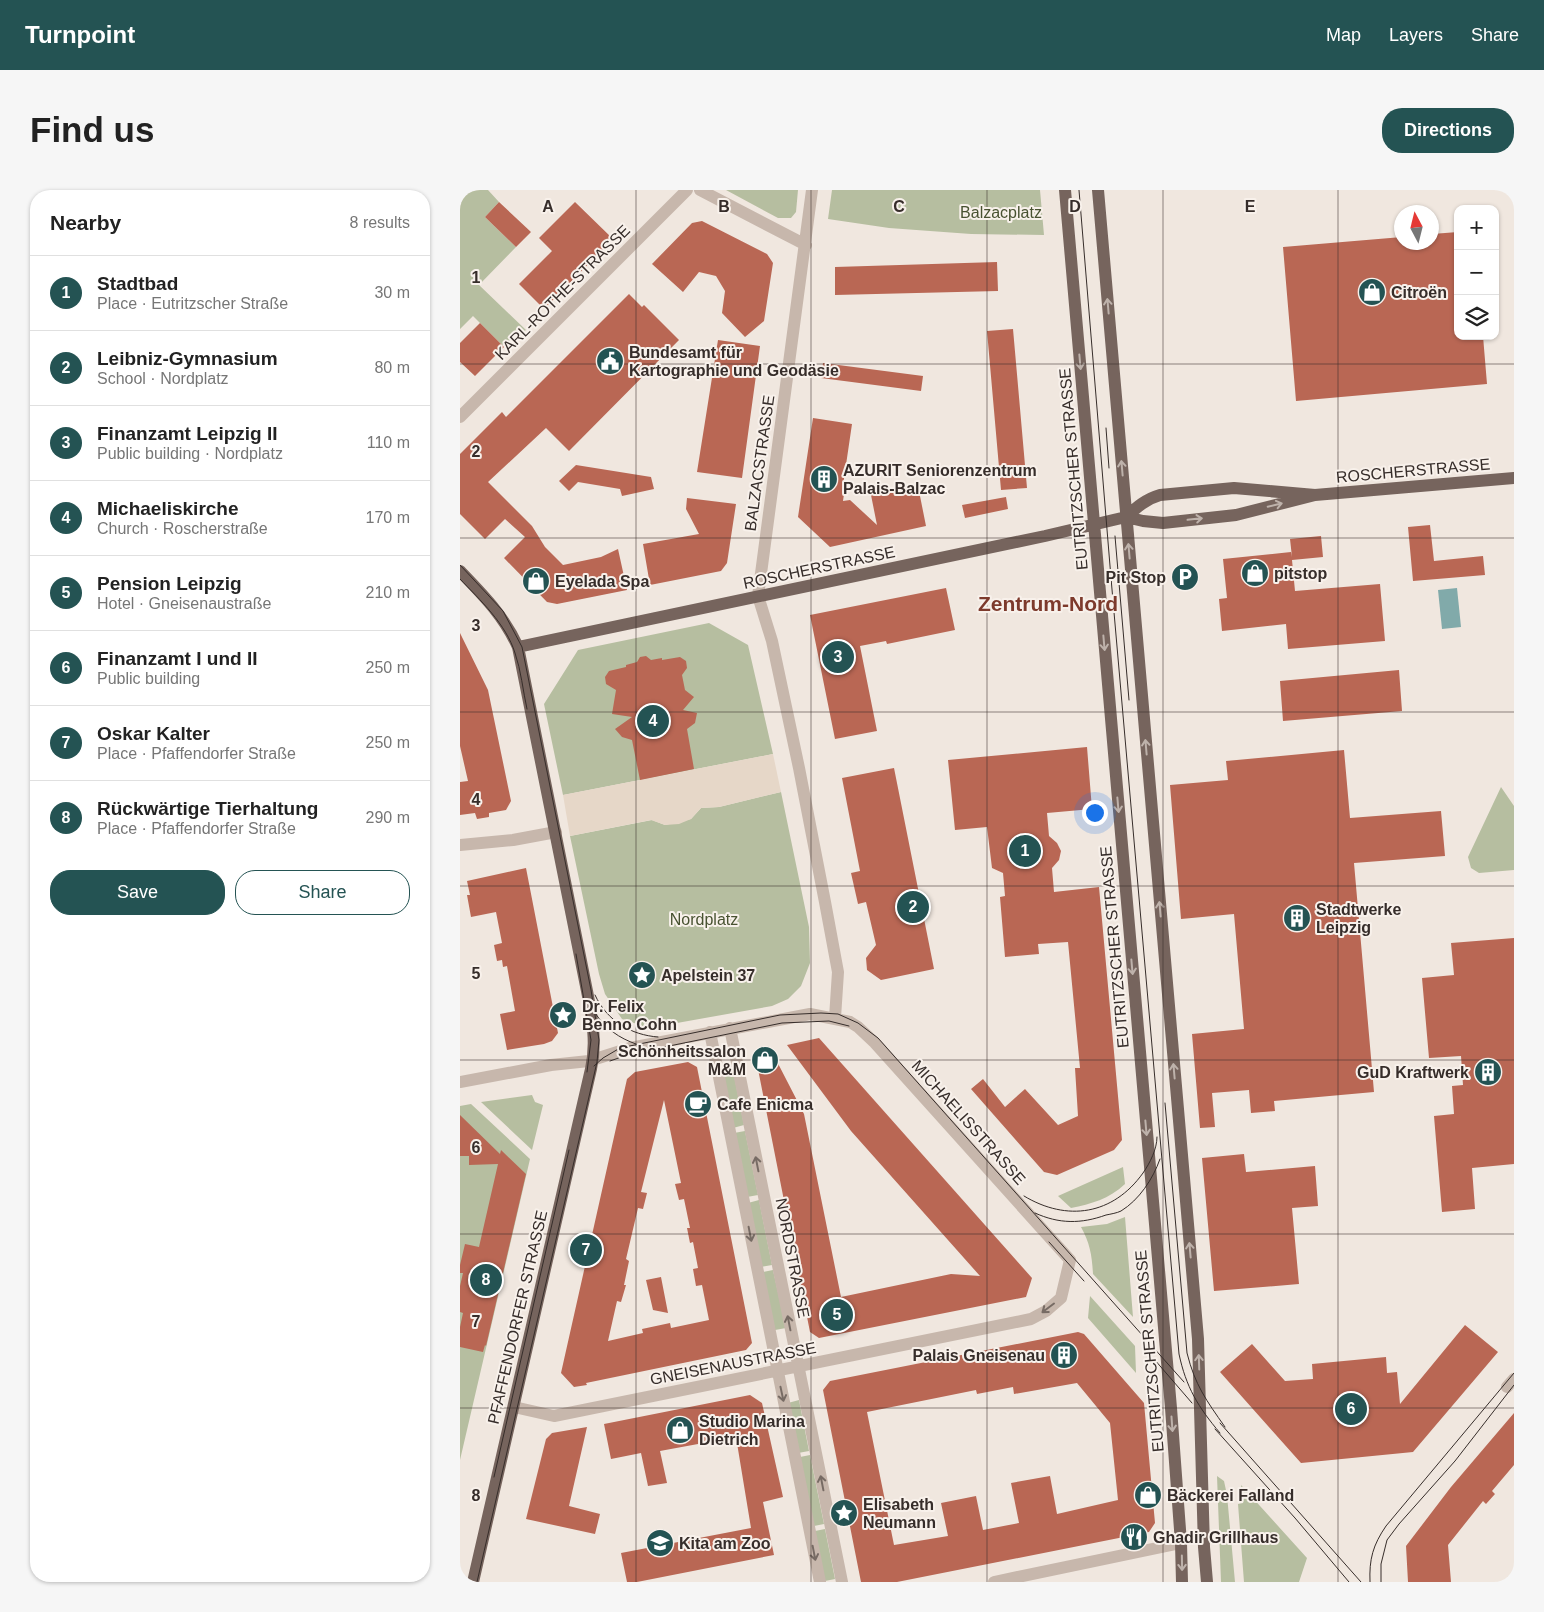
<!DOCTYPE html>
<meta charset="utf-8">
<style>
:root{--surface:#fff;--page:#f6f6f6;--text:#222;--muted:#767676;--line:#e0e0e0;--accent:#245353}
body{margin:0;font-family:Helvetica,sans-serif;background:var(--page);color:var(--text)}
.controls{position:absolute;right:15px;top:15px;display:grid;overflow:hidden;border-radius:10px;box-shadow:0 1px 4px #0004}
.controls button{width:45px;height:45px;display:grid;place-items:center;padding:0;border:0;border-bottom:1px solid var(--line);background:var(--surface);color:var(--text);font:25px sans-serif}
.compass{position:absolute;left:934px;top:15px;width:45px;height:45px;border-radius:50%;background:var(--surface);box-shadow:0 1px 4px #0004;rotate:353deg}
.you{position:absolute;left:634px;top:622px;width:18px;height:18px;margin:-12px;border:4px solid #fff;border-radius:50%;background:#1a73e8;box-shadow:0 0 0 8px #1a73e833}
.badge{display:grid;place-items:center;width:32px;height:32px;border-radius:50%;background:var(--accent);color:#fff;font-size:16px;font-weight:700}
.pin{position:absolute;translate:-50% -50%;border:2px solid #fff;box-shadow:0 1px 5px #0006}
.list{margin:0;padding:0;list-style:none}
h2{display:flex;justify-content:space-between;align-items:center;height:65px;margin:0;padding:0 20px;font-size:21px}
h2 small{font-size:16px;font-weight:400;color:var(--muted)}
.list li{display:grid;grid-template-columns:32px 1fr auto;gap:15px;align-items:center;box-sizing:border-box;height:75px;padding:0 20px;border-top:1px solid var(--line)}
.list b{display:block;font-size:19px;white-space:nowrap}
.list p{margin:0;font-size:16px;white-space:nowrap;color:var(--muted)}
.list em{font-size:16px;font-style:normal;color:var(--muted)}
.actions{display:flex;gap:10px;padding:15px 20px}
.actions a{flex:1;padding:11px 0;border:1px solid var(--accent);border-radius:20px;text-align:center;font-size:18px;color:var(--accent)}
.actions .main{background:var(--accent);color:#fff}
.icon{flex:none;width:28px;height:28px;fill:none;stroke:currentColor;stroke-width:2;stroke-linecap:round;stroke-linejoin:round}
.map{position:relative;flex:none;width:1054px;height:1392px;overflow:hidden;border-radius:20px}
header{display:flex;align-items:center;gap:30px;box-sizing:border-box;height:70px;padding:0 25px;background:var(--accent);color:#fff}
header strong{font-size:24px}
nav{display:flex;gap:28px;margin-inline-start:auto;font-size:18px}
.intro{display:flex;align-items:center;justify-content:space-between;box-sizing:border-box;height:120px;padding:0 30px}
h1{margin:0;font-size:35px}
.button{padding:12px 22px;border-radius:20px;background:var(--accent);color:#fff;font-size:18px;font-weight:700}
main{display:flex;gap:30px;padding:0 30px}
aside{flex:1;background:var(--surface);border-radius:20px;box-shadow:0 1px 4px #0004}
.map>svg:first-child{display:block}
.green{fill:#b6bea0}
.plaza{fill:#e6d7c8}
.water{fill:#81aaaa}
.building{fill:#b96754;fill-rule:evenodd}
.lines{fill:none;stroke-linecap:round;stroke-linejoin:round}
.minor{stroke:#c7b7ac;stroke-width:12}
.major{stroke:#76645d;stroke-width:12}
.tram{stroke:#362d2a;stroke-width:1}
.oneway{stroke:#beb2ab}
.oneway2{stroke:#776b64}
.grid{fill:none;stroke:#362d2a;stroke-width:1;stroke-opacity:0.55}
.labels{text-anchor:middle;stroke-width:4;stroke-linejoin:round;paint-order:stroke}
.park-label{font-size:16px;fill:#485231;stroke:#f8f1eb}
.street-label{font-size:16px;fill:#362d2a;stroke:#f8f1eb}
.poi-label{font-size:16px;font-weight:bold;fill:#362d2a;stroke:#f8f1eb;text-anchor:start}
.district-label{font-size:21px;font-weight:bold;fill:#7d3a2c;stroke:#f8f1eb}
.grid-label{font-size:16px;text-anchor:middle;font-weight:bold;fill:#362d2a;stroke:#f8f1eb;stroke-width:4;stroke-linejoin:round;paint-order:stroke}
</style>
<header>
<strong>Turnpoint</strong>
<nav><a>Map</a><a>Layers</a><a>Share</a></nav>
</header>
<div class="intro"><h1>Find us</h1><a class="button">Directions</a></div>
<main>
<aside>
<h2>Nearby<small>8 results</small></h2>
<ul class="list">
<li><span class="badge">1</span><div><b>Stadtbad</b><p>Place · Eutritzscher Straße</p></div><em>30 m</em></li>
<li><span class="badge">2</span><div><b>Leibniz-Gymnasium</b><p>School · Nordplatz</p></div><em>80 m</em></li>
<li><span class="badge">3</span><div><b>Finanzamt Leipzig II</b><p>Public building · Nordplatz</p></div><em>110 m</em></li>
<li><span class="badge">4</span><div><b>Michaeliskirche</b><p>Church · Roscherstraße</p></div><em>170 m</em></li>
<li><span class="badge">5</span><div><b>Pension Leipzig</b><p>Hotel · Gneisenaustraße</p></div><em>210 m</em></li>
<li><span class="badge">6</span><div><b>Finanzamt I und II</b><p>Public building</p></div><em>250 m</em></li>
<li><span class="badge">7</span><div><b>Oskar Kalter</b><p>Place · Pfaffendorfer Straße</p></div><em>250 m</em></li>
<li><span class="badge">8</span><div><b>Rückwärtige Tierhaltung</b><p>Place · Pfaffendorfer Straße</p></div><em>290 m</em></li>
</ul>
<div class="actions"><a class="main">Save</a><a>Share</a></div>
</aside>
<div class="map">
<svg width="1054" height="1392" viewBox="0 0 1054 1392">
<rect width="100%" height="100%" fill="#f0e7df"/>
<path class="green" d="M0,0H28L39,12L25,27L56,57L19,95L66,140L42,155L13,126L0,139Z
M266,0H338L336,22L331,28H318Z
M372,0H580L584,45L511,44L429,38L368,29Z
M249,433L288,455L313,564L103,605L84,514L118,460Z
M1041,597L1054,616V680L1019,683L1011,678L1008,667Z
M321,602L349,737L350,773L341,796L328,809L312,816L189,838L162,829L145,804L139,784L110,646L192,630L205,635L231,629L241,618L259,617Z
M273,880L284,935L273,938L262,883Z
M72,905L75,912L83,915L72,960L21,912Z
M11,914L70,969L0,1270V916Z
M285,941L298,1005L287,1007L274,943Z
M663,977L665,994C649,1009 631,1014 611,1018L598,1006Z
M299,1010L312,1075L301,1077L288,1013Z
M665,1027L673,1127L633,1084C632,1066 630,1053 621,1037L647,1034Z
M313,1080L326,1138L315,1140L303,1082Z
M630,1106L675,1156L676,1183L628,1128Z
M339,1210L349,1261L338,1263L328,1213Z
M350,1265L364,1334L354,1336L340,1267Z
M757,1286L764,1291L767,1305L775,1392H761Z
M781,1295L847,1368L839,1392H784L778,1314L783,1313Z
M365,1339L375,1389L365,1391L355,1341Z"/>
<path class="plaza" d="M313,564L321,602L259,617L241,618L231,629L219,634L205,635L191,630L110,646L103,605Z"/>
<path class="water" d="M997,398L1001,437L982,439L978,400Z"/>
<path class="building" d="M39,12L71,42L56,57L25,27Z
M115,12L153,49L84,119L59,94L92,61L79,48Z
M242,31L307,64L313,73L304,131L285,147L262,123L265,101L256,86L239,82L223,102L192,74L232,33Z
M998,42V146H1023L1027,194L836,211L823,57L942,47V52H972V44Z
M537,72L538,101L375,105V77Z
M169,104L182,117L184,115L219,150L109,261L86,238L28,292L72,336L85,357L103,375L141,367L158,359L167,400L97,414L87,412L44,368L65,347L45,329L25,349L0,324V264L42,222L46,227Z
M20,133L44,157L15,186L0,172V153Z
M553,139L567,298L541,300L527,141Z
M258,150L300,156L282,288L237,282Z
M363,173L463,186L461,201L361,188Z
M353,228L392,234L382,302L384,304L383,311L390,310L417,335L411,305L458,296L466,336L370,357L338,327Z
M116,275L191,287L194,299L162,306L160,299L118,292L109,301L99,291Z
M546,307L548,319L505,328L502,315Z
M227,308L276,314L267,373L261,381L190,395L183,354L239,344L226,319Z
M970,335L974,371L1023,366L1025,385L953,391L948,337Z
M861,346L863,367L832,370L835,401L920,394L925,451L828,459L826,434L762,441L759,409L767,408L763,369L831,362L832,367L830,349Z
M486,398L495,440L427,454L426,451L400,456L417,541L375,549L350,425Z
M0,443L28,500L51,611L46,620L29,623V627L17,629L15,623L0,625V592L8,591L0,556Z
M186,466L191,470L202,468V470L220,467L226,471L227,478L222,485L225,500L234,507L223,520L237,523L235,533L227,539L234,579L180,590L172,550L162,547L155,539L172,527L152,524L156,500L146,494L145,487L149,481L166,477V475L177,472L180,467Z
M939,480L942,521L823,531L820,491Z
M627,557L632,619L587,623L589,646L597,653L601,661L599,670L592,678L594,702L639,697L662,950L654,960L597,985L584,982L511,899L523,889L545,917L565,899L598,935L618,926L615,878H620L608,752L578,754L579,764L545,767L540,707L545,706L543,683L532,678L527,637L495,640L488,570Z
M884,560L890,628L981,621L985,666L894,673L914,902L814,911L815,921L791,923L789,900L752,903L755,937L740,938L732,844L784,839L774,724L721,729L710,595L768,590L766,571Z
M434,578L474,779L421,790L407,780L406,768L416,755L406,712L398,714L391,683L400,681L382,588Z
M66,678L98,843L92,851L84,854L47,860L40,824L55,821L47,776L43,777L42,770L37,771L34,755L42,753L36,722L11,727L7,705H10L7,691Z
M1054,748V974L1012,978L1015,1019L982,1022L974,926L994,924L992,896L1003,895L1001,866L969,868L962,788L994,785L991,753Z
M359,848L572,1088L566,1107L359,1148L350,1142L296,869L302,860L310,858L344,924L381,1107L491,1084L520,1086L391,941L327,855Z
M228,872L237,877L292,1153L286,1160L126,1193L127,1195L114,1197L101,1183L167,889L175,882ZM204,910L221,993L215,994L219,1010L224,1009L230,1038H227L230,1053L233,1052L238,1078L233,1079L236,1096L242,1095L249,1130L211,1138L210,1133L182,1139L183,1143L148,1151L157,1111L161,1112L166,1095H164L169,1071L166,1069L178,1018L183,1019L187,1003L181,1002Z
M0,925L40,964L41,960L66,984L26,1156L25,1155L23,1162L0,1157V1137L3,1123L0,1122V1096L3,1083H0V1075L5,1054L19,1057L38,974L9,975V966H0Z
M784,964L786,982L855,976L858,1016L832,1018L839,1094L754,1101L742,968Z
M201,1087L208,1123L193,1120L186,1090Z
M1005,1135L1038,1162L953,1262L841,1273L760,1182L792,1154L825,1191L853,1189L852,1174L926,1167L927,1183L937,1182L940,1214Z
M618,1142L624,1144L684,1213L695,1333L689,1342L437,1392H401L363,1200L370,1191ZM617,1193L650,1233L658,1310L597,1324L590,1286L551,1293L559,1333L523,1340L516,1306L481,1313L488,1346L434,1355L407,1222L516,1200L517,1204L553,1197L554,1204Z
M290,1205L302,1213L323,1307L303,1312L314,1365L177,1392H167L161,1363L291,1338L276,1247L200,1261L207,1293L188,1296L181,1263L151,1269L144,1234Z
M1054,1223V1275L1032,1301L1035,1304L1026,1314L1023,1311L988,1355L991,1392H948L946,1356L991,1297Z
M127,1237L109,1316L140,1324L135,1344L66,1329L86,1249L92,1243Z"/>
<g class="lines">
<path class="minor" d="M240,0L346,55
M352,0L298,406L312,451L339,578L365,712L378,782L375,828
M0,227L227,0
M0,655L53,650L96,642
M270,838L382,1392
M250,842L360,1392
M0,892L91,875L129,871L170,858L350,824L390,832L398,837L415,853L610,1070L601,1108L586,1121L571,1129L94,1226L54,1217
M1047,1197L1054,1189
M534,1392L721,1353"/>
<path class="major" d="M605,0L711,1218L721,1353L722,1392
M638,0L738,1149L744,1357L747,1392
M666,327C677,317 686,309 700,305L774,298L855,305L1054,288
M0,381C24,406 44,426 58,457L127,801C132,828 137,852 131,879L13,1392
M58,457L585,346L666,327L683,331L703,333L776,325L855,305"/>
<path class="tram" d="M619,0L651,388L719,1164C726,1197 738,1217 760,1243
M646,238L649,278
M655,346L669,510
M0,375L43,421L62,457L131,800L139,850L137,872L17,1392
M0,389C20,410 46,434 55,463C61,480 63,501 67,519
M116,764L131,850L127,882
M135,805C147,831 171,845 198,847
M135,823C146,839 159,848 176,854
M150,871L170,864L322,833L369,831L389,836
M134,876L143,868L160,858L320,825L361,823L378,824L398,833L418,848L724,1192
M705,913L727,1163C735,1195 746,1210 765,1237
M564,1006C607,1032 653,1025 683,983C690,973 697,959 697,947
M575,1023C599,1034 621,1034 646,1025C651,1024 657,1023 661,1021C679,1010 693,989 700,969
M589,1052L624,1091
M694,1169L732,1213
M760,1233L901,1392
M755,1239L835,1328L889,1392
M34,1287L109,960
M910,1392C909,1369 913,1355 926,1336L1054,1183
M921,1392V1374L927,1350L939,1334L995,1271L1054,1195"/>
</g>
<defs><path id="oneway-shaft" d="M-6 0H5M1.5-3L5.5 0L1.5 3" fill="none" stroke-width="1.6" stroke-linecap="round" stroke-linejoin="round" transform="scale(1.25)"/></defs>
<g class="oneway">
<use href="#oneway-shaft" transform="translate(648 116) rotate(-95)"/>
<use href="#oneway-shaft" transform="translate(620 172) rotate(85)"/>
<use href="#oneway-shaft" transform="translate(662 278) rotate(-95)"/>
<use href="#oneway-shaft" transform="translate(815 315) rotate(-14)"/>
<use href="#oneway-shaft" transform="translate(735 329) rotate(-6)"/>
<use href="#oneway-shaft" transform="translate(669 361) rotate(-95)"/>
<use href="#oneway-shaft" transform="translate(644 453) rotate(85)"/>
<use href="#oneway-shaft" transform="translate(686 557) rotate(-95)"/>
<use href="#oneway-shaft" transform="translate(658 615) rotate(85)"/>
<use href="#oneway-shaft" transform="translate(700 719) rotate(-95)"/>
<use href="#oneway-shaft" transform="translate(672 777) rotate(85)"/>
<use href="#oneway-shaft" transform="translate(714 881) rotate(-95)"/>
<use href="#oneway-shaft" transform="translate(686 938) rotate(85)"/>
<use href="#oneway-shaft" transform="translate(730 1060) rotate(-95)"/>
<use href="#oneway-shaft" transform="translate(739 1172) rotate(-92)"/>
<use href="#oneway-shaft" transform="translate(712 1234) rotate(86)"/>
<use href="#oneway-shaft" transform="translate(722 1373) rotate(89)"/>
</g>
<g class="oneway2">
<use href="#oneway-shaft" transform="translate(297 974) rotate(-101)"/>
<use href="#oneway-shaft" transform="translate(290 1044) rotate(79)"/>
<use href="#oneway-shaft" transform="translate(588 1118) rotate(143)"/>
<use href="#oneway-shaft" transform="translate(329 1133) rotate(-101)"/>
<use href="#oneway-shaft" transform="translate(322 1204) rotate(78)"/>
<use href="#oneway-shaft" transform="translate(362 1293) rotate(-101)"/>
<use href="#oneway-shaft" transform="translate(354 1363) rotate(79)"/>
</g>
<path class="grid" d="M176,0V1392M351,0V1392M527,0V1392M703,0V1392M878,0V1392M0,174H1054M0,348H1054M0,522H1054M0,696H1054M0,870H1054M0,1044H1054M0,1218H1054"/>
<defs>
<g id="shop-disc" transform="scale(1.4375)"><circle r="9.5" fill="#245353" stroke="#f8f1eb"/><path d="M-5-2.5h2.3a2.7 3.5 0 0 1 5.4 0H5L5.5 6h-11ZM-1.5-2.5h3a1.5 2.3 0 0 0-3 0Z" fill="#fff"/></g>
<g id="civic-disc" transform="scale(1.4375)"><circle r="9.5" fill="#245353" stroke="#f8f1eb"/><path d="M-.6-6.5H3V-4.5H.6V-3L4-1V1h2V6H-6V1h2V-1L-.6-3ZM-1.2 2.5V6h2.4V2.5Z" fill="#fff"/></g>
<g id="building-disc" transform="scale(1.4375)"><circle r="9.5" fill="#245353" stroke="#f8f1eb"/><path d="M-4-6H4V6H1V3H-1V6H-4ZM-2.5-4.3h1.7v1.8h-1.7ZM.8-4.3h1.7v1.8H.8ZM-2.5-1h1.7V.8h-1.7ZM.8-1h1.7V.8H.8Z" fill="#fff"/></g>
<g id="parking-disc" transform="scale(1.4375)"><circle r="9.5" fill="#245353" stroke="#f8f1eb"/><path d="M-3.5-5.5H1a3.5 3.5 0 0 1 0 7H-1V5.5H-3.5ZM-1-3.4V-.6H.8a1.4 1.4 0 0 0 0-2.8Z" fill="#fff"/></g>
<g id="sight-disc" transform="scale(1.4375)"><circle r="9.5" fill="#245353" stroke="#f8f1eb"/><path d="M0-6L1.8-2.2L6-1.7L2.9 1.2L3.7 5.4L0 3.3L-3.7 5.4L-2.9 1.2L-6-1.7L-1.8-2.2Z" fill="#fff"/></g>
<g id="cafe-disc" transform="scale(1.4375)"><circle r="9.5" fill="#245353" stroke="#f8f1eb"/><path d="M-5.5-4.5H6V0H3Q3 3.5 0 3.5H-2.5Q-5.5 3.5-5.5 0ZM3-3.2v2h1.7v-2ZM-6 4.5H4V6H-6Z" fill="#fff"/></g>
<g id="restaurant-disc" transform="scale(1.4375)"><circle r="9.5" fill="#245353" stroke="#f8f1eb"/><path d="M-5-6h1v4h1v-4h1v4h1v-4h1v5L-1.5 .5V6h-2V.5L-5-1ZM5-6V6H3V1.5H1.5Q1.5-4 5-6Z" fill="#fff"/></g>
<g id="school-disc" transform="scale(1.4375)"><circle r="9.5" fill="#245353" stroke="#f8f1eb"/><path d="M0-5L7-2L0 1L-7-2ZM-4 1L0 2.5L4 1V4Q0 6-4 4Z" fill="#fff"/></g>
</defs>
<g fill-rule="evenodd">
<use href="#shop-disc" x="912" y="102"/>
<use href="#civic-disc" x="150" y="171"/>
<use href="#building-disc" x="364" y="289"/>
<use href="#shop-disc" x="795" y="383"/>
<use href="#parking-disc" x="725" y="387"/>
<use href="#shop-disc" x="76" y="391"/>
<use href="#building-disc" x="837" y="728"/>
<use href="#sight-disc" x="182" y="785"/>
<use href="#sight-disc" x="103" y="825"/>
<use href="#shop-disc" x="305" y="870"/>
<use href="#building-disc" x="1028" y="882"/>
<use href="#cafe-disc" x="238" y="914"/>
<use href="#building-disc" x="604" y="1165"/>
<use href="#shop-disc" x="220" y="1240"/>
<use href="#shop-disc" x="688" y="1305"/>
<use href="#sight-disc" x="384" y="1323"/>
<use href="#restaurant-disc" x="674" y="1347"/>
<use href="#school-disc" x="200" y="1353"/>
</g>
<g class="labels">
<g class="park-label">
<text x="541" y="28">Balzacplatz</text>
<text x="244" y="735">Nordplatz</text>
</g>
<g class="street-label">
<text transform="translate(102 102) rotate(-45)" y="6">KARL-ROTHE-STRASSE</text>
<text transform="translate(299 273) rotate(-82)" y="6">BALZACSTRASSE</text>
<text transform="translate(613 279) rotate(-95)" y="6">EUTRITZSCHER STRASSE</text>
<text transform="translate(953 280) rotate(-5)" y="6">ROSCHERSTRASSE</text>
<text transform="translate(359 377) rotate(-12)" y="6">ROSCHERSTRASSE</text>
<text transform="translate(654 757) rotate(-95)" y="6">EUTRITZSCHER STRASSE</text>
<text transform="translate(509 932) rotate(48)" y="6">MICHAELISSTRASSE</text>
<text transform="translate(333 1068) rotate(79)" y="6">NORDSTRASSE</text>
<text transform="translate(57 1127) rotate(-77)" y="6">PFAFFENDORFER STRASSE</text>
<text transform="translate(689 1161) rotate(-95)" y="6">EUTRITZSCHER STRASSE</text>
<text transform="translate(273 1173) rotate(-11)" y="6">GNEISENAUSTRASSE</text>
</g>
<g class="poi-label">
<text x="931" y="108">Citroën</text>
<text x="169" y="168">Bundesamt für<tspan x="169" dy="18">Kartographie und Geodäsie</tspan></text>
<text x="383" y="286">AZURIT Seniorenzentrum<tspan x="383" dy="18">Palais-Balzac</tspan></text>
<text x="814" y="389">pitstop</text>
<text x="706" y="393" text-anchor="end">Pit Stop</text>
<text x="95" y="397">Eyelada Spa</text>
<text x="856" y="725">Stadtwerke<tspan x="856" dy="18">Leipzig</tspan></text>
<text x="201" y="791">Apelstein 37</text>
<text x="122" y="822">Dr. Felix<tspan x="122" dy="18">Benno Cohn</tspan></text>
<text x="286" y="867" text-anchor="end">Schönheitssalon<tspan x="286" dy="18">M&amp;M</tspan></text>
<text x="1009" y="888" text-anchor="end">GuD Kraftwerk</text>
<text x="257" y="920">Cafe Enicma</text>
<text x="585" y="1171" text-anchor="end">Palais Gneisenau</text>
<text x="239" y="1237">Studio Marina<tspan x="239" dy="18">Dietrich</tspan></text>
<text x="707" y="1311">Bäckerei Falland</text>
<text x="403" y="1320">Elisabeth<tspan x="403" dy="18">Neumann</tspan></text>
<text x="693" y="1353">Ghadir Grillhaus</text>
<text x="219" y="1359">Kita am Zoo</text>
</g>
<g class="district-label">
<text x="588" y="421">Zentrum-Nord</text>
</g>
</g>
<g class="grid-label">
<text x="88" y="22">A</text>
<text x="264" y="22">B</text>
<text x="439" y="22">C</text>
<text x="615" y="22">D</text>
<text x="790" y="22">E</text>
<text x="16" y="93">1</text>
<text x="16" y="267">2</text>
<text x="16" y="441">3</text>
<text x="16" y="615">4</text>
<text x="16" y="789">5</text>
<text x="16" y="963">6</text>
<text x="16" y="1137">7</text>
<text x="16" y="1311">8</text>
</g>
</svg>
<div class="controls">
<button>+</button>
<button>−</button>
<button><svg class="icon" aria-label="layers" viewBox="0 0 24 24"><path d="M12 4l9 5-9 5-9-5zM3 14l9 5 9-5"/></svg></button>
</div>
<svg class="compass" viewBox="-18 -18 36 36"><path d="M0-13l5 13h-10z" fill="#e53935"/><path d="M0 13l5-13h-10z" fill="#767676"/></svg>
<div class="you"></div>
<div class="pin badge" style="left:565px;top:661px">1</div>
<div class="pin badge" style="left:453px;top:717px">2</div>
<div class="pin badge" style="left:378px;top:467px">3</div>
<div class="pin badge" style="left:193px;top:531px">4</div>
<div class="pin badge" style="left:377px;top:1125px">5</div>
<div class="pin badge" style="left:891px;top:1219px">6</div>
<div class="pin badge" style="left:126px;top:1060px">7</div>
<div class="pin badge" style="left:26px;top:1090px">8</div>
</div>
</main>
